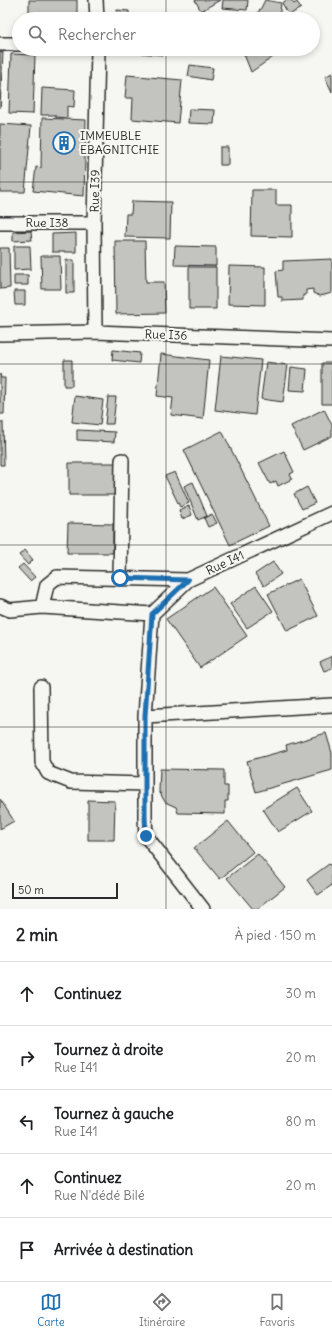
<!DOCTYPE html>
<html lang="fr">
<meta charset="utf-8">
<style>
:root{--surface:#fff;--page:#f2f2f2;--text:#202124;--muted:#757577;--line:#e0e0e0;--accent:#1f6fb2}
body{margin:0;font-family:Delius,sans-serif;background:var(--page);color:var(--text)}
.scale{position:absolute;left:12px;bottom:10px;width:106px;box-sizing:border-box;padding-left:4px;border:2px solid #2b2b2b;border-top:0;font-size:11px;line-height:14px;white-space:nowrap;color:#2b2b2b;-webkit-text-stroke:3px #f6f6f2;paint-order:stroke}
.stop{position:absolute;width:12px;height:12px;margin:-9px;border:3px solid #1f6fb2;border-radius:50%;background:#fff}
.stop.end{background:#1f6fb2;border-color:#fff;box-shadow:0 1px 4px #0008}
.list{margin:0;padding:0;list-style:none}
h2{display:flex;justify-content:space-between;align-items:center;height:52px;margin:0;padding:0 16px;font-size:17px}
h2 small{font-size:13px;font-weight:400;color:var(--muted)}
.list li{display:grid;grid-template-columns:26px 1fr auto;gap:12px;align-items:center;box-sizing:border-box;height:64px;padding:0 16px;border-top:1px solid var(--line)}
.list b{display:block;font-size:15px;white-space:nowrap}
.list p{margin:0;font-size:13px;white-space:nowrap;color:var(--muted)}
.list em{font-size:13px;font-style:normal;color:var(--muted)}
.icon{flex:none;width:22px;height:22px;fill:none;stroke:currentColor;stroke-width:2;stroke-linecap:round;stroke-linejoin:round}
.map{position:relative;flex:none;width:332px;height:909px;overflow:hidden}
.search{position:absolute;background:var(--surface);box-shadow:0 2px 6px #0003;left:12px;right:12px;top:12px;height:44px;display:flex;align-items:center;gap:10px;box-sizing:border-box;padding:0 14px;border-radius:22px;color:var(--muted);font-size:15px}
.sheet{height:372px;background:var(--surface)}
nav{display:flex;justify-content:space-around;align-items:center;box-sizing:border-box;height:56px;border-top:1px solid var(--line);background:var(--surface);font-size:11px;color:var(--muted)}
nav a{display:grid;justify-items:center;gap:2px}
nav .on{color:var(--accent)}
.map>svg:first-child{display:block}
.building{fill:#c3c3c0;stroke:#2b2b2b}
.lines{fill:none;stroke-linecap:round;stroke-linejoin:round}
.street-casing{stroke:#2b2b2b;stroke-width:16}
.street{stroke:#f6f6f2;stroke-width:13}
.route{stroke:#1f6fb2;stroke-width:5}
.grid{fill:none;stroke:#2b2b2b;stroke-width:1;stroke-opacity:0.55}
.labels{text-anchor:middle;stroke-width:4;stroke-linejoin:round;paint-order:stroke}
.poi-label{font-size:12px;fill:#2b2b2b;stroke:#f6f6f2;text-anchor:start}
.street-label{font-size:12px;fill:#2b2b2b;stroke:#f6f6f2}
</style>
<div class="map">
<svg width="332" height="909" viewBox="0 0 332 909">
<rect width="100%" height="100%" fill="#f6f6f2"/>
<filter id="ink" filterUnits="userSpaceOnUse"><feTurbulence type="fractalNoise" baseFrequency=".025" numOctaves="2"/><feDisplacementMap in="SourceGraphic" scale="8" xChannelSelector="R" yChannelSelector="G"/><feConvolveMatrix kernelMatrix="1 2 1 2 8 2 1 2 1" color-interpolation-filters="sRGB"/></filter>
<g filter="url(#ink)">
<path class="building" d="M29,0H77V19L29,18Z
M195,0H220L201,11Z
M223,0H248L247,10L222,8Z
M265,0L281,3L279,19H251L260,10Z
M287,0H291L294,4L297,2L301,8L289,15L282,3Z
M117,10L129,11V19H116Z
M128,49H164L163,55L128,52Z
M242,49H277L276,55L251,72Z
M0,52H3L0,108Z
M11,54L35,55L33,114L9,113Z
M190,65L213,68L211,80L188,76Z
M332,73V92L325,77Z
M127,75L182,80L178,123L132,119L133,98H125Z
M42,88L75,90L74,107L67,106V118L55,117V115H41Z
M189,109L215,110L214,124L188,123Z
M42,118L86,120L84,196L33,191L36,167L41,168Z
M0,124L31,126L25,192H0Z
M220,147H228V165H220Z
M252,190H276V205H292V237L251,236Z
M132,201L171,202L170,238L125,237L126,214H131Z
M31,231L32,240L13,241V232Z
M76,233V252H52V234Z
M115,241H145L146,282H164L165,313L116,314Z
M14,246H30L31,269L14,270Z
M175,246L216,247V266L174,265Z
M0,248H9L10,288L0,289Z
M41,256H60L61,289H42Z
M332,259V293L320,296L313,293V289L306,290V295H303V300L282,301V297H278L276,271L283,270V261Z
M66,260H74V293H66Z
M229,266L265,267V305L228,304Z
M189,267H216V309H189Z
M14,275H28V285H14Z
M14,291H25V305H15Z
M113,350L140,353L139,363L112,360Z
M161,354L209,360L203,419L171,415L173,398L157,396Z
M221,356L261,360L255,415L215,410Z
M64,360H72V386H64Z
M266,362L288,365L283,402L261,399Z
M322,363H332V404H322Z
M291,367L307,369L305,391L289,390Z
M0,374L1,378H5L4,414H0Z
M75,396L103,400L100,425L72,422Z
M108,397H116L113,424H105Z
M324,409L332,425V436L303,450L291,426Z
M0,422H3L4,465H0Z
M77,430L115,432L114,442L77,440Z
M222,431L269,526L230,545L184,450Z
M284,451L294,472L290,474L292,479L278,486L276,481L270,484L259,463Z
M69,463H115V495H69Z
M175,472L189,503L180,507L165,476Z
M193,482L207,516L198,520L184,486Z
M307,487L315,503L302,509L294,494Z
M189,506L192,515L182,519L179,510Z
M212,514L217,523L208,527L204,518Z
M68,523L113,524V553H67Z
M25,550L33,560L28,565L19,555Z
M273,562L281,574L264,586L255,574Z
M23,564L35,577L30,581L18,568Z
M299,579L318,616L287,631L268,594Z
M256,586L273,611L247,628L230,604Z
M213,587L247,636L200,668L166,619Z
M332,656V668L324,671L320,662Z
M326,733L332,753V770L256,792L247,761L287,750L286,745Z
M160,769L224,770V786H228V801H225V814L178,813L176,807L165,802L159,791Z
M297,788L312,811L278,832L263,809Z
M0,799L14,821L0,829Z
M88,800L115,801L114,840H88Z
M228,821L253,852L220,879L194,848Z
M258,854L285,887L257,909H253L227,878Z
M329,864L332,868V885L318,895L307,880Z"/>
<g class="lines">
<g class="street-casing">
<path id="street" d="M96,0L97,19
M0,44H19
M0,223H94
M95,332L94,223L98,49
M0,334L95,332L332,341
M120,578L122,460
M0,606L10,610L42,607L152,614
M42,607L47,585L57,577L188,580
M41,687L42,762L48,773L71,782L145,784
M145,716L332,705
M203,909L146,836L145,817V716L152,614L188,580L332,513"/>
</g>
<use href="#street" class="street"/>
</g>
</g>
<g class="lines" filter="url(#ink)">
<path class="route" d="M120,578L188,580L152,614L145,716V817L146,836"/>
</g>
<path class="grid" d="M166,0V19M166,49V909M0,182H332M0,364H332M0,545H332M0,727H332"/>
<defs>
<g id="building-ring" transform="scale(1.15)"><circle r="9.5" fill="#f6f6f2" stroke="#1f6fb2" stroke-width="1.5"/><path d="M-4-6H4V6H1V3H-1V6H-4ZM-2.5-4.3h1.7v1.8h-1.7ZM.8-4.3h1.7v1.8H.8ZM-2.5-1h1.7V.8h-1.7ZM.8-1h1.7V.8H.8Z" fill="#1f6fb2"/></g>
</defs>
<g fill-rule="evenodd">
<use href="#building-ring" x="64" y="143"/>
</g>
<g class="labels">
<g class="poi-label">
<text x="80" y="140">IMMEUBLE<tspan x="80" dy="14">EBAGNITCHIE</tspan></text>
</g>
<g class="street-label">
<text transform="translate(95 191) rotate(-89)" y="4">Rue I39</text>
<text x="47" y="227">Rue I38</text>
<text transform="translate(166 335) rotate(2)" y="4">Rue I36</text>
<text transform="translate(225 563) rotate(-25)" y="4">Rue I41</text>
</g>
</g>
</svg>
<div class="scale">50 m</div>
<div class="stop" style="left:120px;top:578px"></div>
<div class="stop end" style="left:146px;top:836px"></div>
<div class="search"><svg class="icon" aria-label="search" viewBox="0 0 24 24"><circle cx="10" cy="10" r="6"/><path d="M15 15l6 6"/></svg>Rechercher</div>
</div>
<section class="sheet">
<h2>2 min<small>À pied · 150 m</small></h2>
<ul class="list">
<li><svg class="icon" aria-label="ahead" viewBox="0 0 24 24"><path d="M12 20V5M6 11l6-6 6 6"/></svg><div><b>Continuez</b></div><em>30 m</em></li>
<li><svg class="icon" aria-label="right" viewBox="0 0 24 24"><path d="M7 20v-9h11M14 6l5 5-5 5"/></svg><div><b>Tournez à droite</b><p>Rue I41</p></div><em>20 m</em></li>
<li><svg class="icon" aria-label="left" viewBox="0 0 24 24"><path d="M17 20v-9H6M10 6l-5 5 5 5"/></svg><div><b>Tournez à gauche</b><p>Rue I41</p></div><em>80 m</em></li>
<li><svg class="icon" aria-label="ahead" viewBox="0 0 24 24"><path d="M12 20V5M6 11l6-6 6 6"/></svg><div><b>Continuez</b><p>Rue N'dédé Bilé</p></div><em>20 m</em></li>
<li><svg class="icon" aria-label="arrive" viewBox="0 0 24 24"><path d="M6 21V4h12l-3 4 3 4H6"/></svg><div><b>Arrivée à destination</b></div></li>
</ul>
</section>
<nav>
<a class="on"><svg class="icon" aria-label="map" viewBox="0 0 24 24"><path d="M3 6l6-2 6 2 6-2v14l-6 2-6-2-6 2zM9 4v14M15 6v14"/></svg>Carte</a>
<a><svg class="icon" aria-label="directions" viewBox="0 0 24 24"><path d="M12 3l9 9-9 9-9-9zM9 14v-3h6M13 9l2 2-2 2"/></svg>Itinéraire</a>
<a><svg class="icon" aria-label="saved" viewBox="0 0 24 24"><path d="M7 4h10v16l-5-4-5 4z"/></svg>Favoris</a>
</nav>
